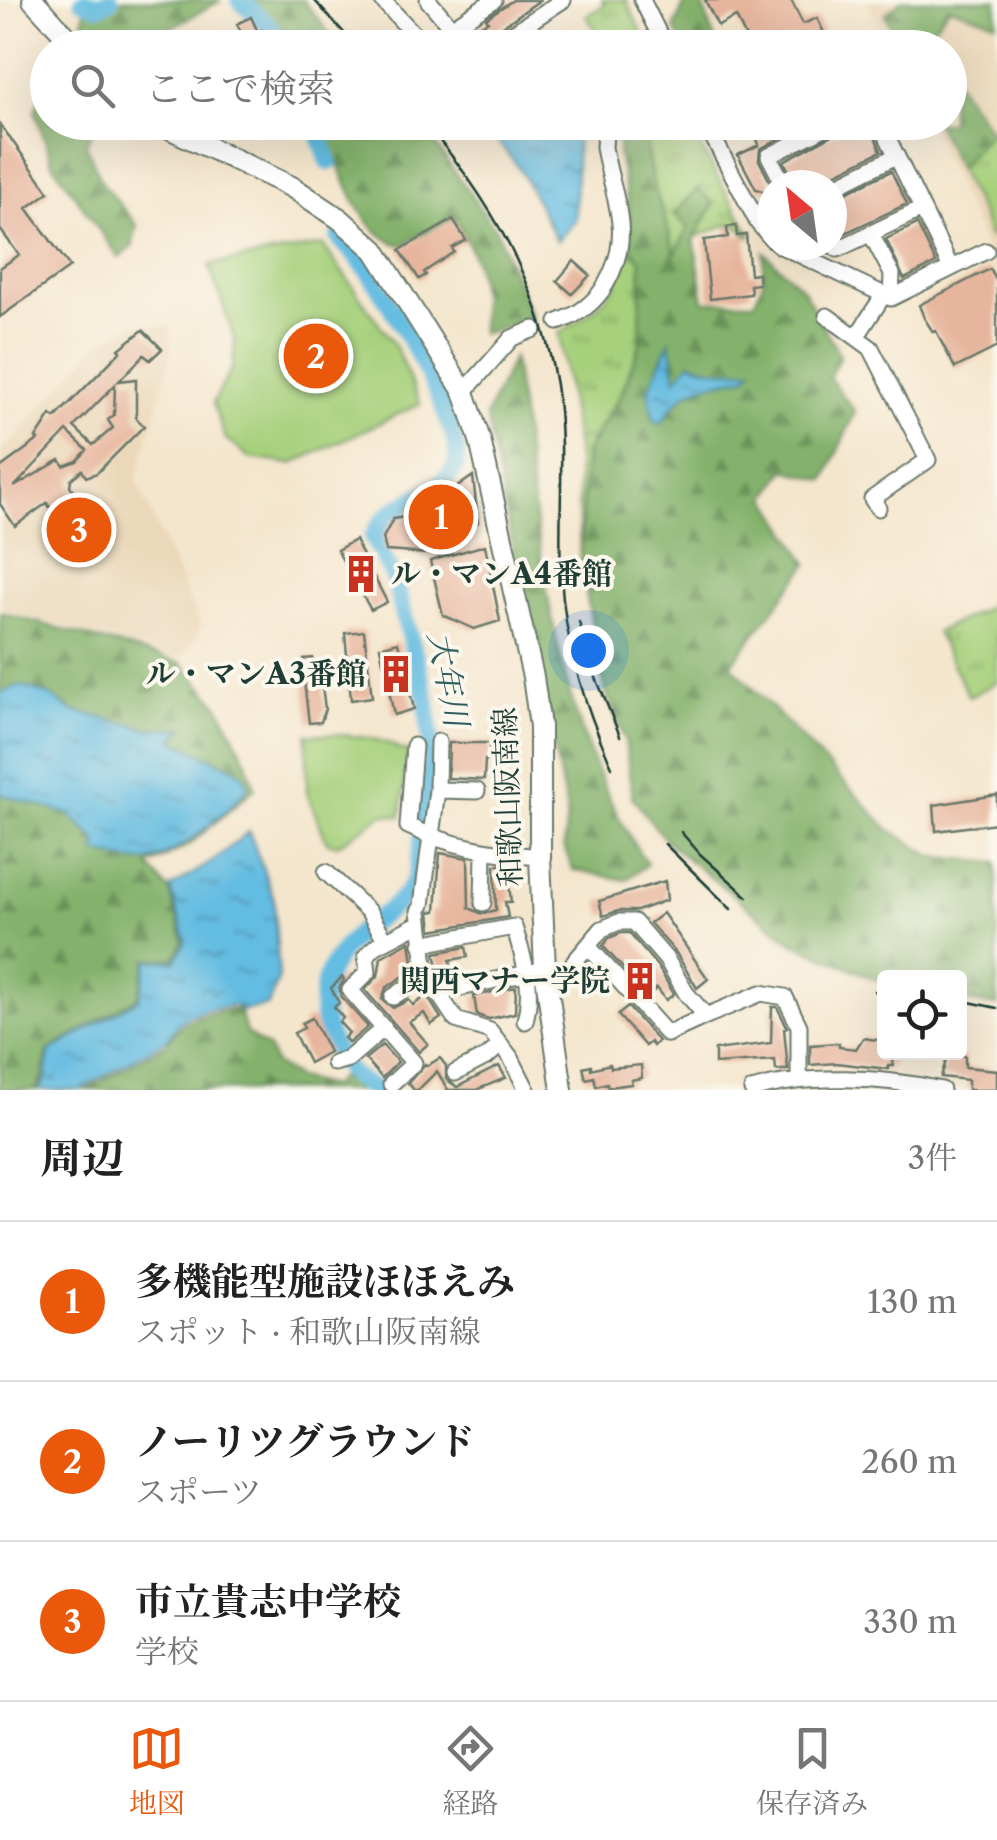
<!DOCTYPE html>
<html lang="ja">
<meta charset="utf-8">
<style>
:root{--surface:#fff;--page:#f6f6f6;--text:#222;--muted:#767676;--line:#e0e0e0;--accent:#ea580c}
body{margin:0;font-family:"Libre Caslon Text","Noto Serif JP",serif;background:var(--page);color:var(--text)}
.controls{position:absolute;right:30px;bottom:30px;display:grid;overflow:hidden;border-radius:10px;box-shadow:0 10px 40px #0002}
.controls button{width:90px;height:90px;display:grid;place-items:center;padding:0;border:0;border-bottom:2px solid var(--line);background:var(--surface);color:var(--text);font:50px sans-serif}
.compass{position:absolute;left:757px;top:170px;width:90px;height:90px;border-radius:50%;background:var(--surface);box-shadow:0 10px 40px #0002;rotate:331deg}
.you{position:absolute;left:588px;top:650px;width:35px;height:35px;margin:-25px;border:8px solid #fff;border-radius:50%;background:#1a73e8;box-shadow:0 0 0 15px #1a73e833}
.badge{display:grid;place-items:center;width:65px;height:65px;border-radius:50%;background:var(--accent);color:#fff;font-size:32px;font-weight:700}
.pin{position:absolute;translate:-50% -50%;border:5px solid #fff;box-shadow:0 2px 10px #0006}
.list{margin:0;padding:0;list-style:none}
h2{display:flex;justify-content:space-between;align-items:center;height:130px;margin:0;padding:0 40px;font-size:42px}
h2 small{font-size:32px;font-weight:400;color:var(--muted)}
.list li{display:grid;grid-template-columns:65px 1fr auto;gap:30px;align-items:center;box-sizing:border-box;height:160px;padding:0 40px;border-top:2px solid var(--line)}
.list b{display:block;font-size:38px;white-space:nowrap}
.list p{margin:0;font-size:32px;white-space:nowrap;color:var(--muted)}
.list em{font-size:32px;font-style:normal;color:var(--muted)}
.icon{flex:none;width:55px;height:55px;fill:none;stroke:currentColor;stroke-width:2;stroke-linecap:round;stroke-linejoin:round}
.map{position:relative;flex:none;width:997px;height:1090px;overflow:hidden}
.search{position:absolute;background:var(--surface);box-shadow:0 10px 40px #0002;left:30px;right:30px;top:30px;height:110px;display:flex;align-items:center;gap:25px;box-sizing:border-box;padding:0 35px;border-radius:55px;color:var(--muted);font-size:38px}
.sheet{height:610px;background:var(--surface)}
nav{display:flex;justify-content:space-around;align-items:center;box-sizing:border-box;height:140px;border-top:2px solid var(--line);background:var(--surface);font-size:28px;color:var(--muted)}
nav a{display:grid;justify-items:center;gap:5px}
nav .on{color:var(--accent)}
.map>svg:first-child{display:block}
.built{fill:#ebd8ba}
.grass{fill:url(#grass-tufts);stroke:#628658;stroke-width:2.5}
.forest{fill:url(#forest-firs);stroke:#527850;stroke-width:2.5}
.garden{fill:#a6d07c;stroke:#628658;stroke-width:2.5}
.water{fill:url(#water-ripples);stroke:#427c8a;stroke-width:2.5}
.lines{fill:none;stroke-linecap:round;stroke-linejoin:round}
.river{stroke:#64bce1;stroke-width:18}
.building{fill:#e7b59d;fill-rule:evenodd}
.minor-casing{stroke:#6a786a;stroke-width:19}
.major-casing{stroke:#6a786a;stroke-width:24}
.minor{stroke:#fff;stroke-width:15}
.major{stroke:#fff;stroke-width:20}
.rail{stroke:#1f3d34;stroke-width:2.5}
.labels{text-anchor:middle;stroke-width:8;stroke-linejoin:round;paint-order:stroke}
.poi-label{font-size:30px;font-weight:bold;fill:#1f3d34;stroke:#fbf7ec;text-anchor:end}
.street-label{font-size:30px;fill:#1f3d34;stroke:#fbf7ec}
.water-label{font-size:32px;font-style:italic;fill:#305d5f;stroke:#fbf7ec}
</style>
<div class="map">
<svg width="997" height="1090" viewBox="0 0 997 1090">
<defs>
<pattern id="grass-tufts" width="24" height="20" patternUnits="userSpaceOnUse" patternTransform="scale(2.5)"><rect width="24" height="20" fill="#a6d07c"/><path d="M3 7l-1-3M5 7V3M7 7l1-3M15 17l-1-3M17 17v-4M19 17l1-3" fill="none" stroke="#87aa66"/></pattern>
<pattern id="forest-firs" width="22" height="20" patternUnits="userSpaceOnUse" patternTransform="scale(2.5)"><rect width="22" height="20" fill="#84b26c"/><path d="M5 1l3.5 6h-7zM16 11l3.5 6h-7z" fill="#6b925a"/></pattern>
<pattern id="water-ripples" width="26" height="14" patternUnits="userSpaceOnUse" patternTransform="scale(2.5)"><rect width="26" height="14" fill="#64bce1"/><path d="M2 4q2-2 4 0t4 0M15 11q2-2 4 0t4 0" fill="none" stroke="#529ab7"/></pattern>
</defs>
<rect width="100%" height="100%" fill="#fbf7ec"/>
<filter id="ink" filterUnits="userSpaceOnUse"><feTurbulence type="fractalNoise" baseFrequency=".01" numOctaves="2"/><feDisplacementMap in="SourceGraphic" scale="20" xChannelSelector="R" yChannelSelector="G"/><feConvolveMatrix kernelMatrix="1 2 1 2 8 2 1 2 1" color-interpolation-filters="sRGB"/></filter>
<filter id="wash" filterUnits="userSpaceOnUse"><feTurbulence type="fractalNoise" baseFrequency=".0048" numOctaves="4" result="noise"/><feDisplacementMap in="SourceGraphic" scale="40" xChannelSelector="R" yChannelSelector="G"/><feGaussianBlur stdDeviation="2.25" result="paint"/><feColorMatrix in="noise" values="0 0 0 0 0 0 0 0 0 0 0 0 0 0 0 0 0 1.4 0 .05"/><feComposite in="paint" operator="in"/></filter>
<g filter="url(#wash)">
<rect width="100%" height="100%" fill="#f4e6cd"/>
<path class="built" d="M867,0H997V274L927,123L950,122V48L889,47Z
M134,323L171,326L170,361L137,480L201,627L182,659L0,608V451L16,438L99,343Z"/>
<path class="grass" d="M602,0H626L648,47H608L586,16L605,5Z
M649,123H686L751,234L749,237L738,225L729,224L694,238L714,204L689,228L676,255C667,223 637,151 649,123Z
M990,131L997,141V235L989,237L982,216L958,169Z
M631,250L641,260L640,344L622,392L585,451L580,561L577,448L559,333C604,306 610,299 631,250Z
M997,603V682L969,697L936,632Z"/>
<path class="forest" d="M98,0H217L220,1L155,36L142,47L96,48L82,29L85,10Z
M249,0H303L340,47H291L283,28Z
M686,0H701L717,47H684L674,29Z
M902,0H997V23L950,7L925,37L932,47H901L885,14Z
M950,73L990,131L958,169L936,123L950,122Z
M47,77L48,122L95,123L86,145L102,183L137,225L132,247L119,258L53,164L35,111Z
M322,123H414L436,145L496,230L532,319L481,334C481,285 481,261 454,217L402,245C357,236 339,160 322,123Z
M628,123H649C637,151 667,221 675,254L688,228L675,214L697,189L714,203L694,238L704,301L754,302L763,282L764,252L803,289L840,356L829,377L855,412L825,480L785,470L767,497L808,564L731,665L890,830L932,856L997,863V1006L960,1001V978H884V983L793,943L668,843L632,797L625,739L604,687L580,561L586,451L622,392L640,344L641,260L631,250L629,209L618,152L619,133Z
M513,358C540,530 546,716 647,864L626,880L573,870L564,847L567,812L486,416Z
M0,612L182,663L220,707L246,760L255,788L189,845L149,866L170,892L184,941L174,959H147L138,997L48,1051L43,1078L37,1090H0Z
M236,1009L241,1014L246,1033L268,1048L275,1064L297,1078L332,1086L340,1077L360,1090H86L168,1043C181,1015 208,1013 236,1009Z"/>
<path class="garden" d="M323,245L395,346L420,404L292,464L250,458L225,438L213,403L233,366L235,340L209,265Z
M307,734C332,735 382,734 399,750L408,751L401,816L383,814L338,845L327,842L307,793Z"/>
<path class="water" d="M483,123H577L575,221L557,241L519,168Z
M670,341L676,379L690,362C712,370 729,372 752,369L748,376C707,384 683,383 662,423L654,421L648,391Z
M20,685L51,696L72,711L150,729L183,728L173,740L241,772L249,786C230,811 180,854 149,861C135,864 110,855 95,852L98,842L69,814L0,794V693Z
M249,831L274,899L279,977L268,1006L241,1011L236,1005C208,1009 180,1011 168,1039L80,1090H39L46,1078L49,1052L139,999L148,960L175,961L186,941L170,888L213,861Z"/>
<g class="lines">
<path class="river" d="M83,0L99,6L110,0
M239,0L269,26L283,48
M315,122L329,162
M339,238C347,247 357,257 365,267C386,295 474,440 454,469C434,500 385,500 373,538L393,575L427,701L432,760L417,875C407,899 390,909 370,924C330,955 308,994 332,1043C343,1067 353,1082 379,1090"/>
</g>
<g id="blocks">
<path class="building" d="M513,0H540L480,42L470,48H460L457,39L488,21L486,18Z
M705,0H791L803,24L817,18L829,43L821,48H751L736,17L718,26Z
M251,17L258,32L262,30L270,48H249L237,24Z
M790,122H810L760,149L759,160L772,186V194L756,189L738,155L759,145L757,139Z
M857,122H869L881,151L827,178L821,185H795L784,161Z
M0,124L49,192L27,208L70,267L0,317V268L19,255L0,229Z
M891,171L907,204L839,236L832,234V199Z
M453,220L466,240L452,248L454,252L424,272L426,275L419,279L400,250Z
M917,224L936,263L904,279L886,239Z
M736,226L737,236L746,235L750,274L758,273L759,284L750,285L751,294L710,299L704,240L728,237L727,227Z
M574,261L590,275L572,294L557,281Z
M990,269L997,282V347L955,368L936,331L933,332L924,318L919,305Z
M143,330L162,349L150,360L144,355L119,381L136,379V418L144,426L97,473L86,477L82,470L71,479L70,486L74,492L51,509L47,503L15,526L0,504V468L38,440L36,438L51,415L55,418L121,351L119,349ZM115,385L114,415L108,420L113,428L93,445L74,427ZM67,431L87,450L77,461L64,466L60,460L14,487Z
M473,476L478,522L429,554L386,551L383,538L393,519L417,515Z
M355,540L387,602L371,610L337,550Z
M485,545L500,621L474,629L443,615L430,561Z
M364,631L372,697L351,700L345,633Z
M398,642L414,709L394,715L380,647Z
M313,658L314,664L319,663L325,709L321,722L309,723L302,665L304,659Z
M449,743H490V760H485L484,780L448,778Z
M997,795V823L936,831L934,805Z
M440,853L468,858L469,908L482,914L496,910L495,865H507L511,902H505L508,917L432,930L430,912L436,911Z
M665,881L667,900L637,911H618L603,916L599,901Z
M663,913L708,979L697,988L676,953L650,923Z
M621,933H629L658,967L674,994L666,1000L657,988L648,996L603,946L609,938Z
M410,941L414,969L386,988L382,999L393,1008L409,1000L413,1005L427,996L441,1018L431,1025L424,1013L409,1022L428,1044L419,1052L365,990L378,976L381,957Z
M466,947L468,957L450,960L453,973L440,976L435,953Z
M342,977L344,980L339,988L341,997L368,1027L349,1043L344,1038L349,1033L339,1022L343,1018L334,1007L339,1003L331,988Z
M516,987L515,1013L489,1019L477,1015L474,996Z
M628,1007L658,1041L653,1046L650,1042L645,1046L618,1015Z
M772,1007H777L787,1027L784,1028L788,1070H776L775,1060L715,1064V1050L771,1043Z
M312,1018L329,1052L309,1063L294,1033L304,1028L302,1023Z
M863,1038L884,1041V1052H894L893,1066H888V1069L836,1063L810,1065V1045L839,1043V1047L856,1049Z
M382,1045L398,1062L382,1078L365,1059Z
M948,1054L965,1056V1067L997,1070V1090H968V1080L941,1077Z
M440,1058L446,1066V1079L457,1087L499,1066L506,1078L476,1090H448L437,1071L418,1090H414L408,1083L425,1064L427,1066Z
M610,1064L611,1068L641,1065L642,1078L631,1080L632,1084L608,1087L607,1083L596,1086L594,1077L586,1079L583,1067L591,1065V1069Z"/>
</g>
</g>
<g filter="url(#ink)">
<use href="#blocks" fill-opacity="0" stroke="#6a786a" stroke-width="2.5"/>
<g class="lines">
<g class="minor-casing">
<path id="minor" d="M382,0L427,48
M428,0L452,28
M642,0L666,48
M425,45L494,0
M490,48L563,0
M705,122L758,223L772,239
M880,122L951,268
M784,185L769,156L836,122
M832,188L896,156
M871,234L892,274L891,298
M779,245L891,298L986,251
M832,245L838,249L922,209
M827,316L871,348L928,460L872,499L878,508
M558,322C578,315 595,303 606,284C635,233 613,200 604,147L605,134L610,122
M857,336L883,296
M464,392L512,338L534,329
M414,746L408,826C451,847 493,853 540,857
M437,790L477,791
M326,872L369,912L386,941
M483,903L484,852
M422,905L437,790L438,742
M419,911L426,975L438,993L545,969
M421,944L514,927C524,959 534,987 525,1021
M438,993L456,1020L490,1031L511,1058L527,1090
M548,993L602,929L619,922H634L667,960L686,993L706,1016L667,1034L589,947
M393,997L426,975
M706,1016L761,993L785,997L799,1026V1079
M334,1063L348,1059L384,1028
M455,1073L488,1056L500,1045
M391,1084L414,1063L350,990L368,972L366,956L376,946L420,923
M752,1090C808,1073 884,1077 942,1090"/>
</g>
<g class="major-casing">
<path id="major" d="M33,0L77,48
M156,122L292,187L340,219L375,250L464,392L480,440L533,677L540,726V857L545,969L562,1090"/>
</g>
<use href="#minor" class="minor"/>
<use href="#major" class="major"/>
<path class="rail" d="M314,0L358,48
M424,122C490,198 540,285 556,385C566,449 558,512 561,576C565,644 584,705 612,767
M579,622L590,663L620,736
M681,832L700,854L748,897
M665,844L731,909
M875,991L884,994
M960,1000L997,1008"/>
</g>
</g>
<defs>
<g id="building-bare" transform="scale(3)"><path d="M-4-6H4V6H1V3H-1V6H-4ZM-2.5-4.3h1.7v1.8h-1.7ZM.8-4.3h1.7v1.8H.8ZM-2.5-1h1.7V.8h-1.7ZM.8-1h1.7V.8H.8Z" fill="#c8321e" stroke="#fbf7ec" stroke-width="2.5" paint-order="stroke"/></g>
</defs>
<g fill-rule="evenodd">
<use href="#building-bare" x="361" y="574"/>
<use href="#building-bare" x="396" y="674"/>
<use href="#building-bare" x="640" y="981"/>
</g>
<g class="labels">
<g class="poi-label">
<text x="391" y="584" text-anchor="start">ル・マンA4番館</text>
<text x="366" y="684">ル・マンA3番館</text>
<text x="610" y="991">関西マナー学院</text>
</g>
<g class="street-label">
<text transform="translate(508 797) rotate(-92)" y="10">和歌山阪南線</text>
</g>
<g class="water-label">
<text transform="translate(448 679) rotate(79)" y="11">大年川</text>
</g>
</g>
</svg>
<div class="controls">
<button><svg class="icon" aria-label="locate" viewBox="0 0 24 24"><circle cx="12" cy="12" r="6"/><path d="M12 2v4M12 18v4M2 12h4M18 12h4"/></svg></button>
</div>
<svg class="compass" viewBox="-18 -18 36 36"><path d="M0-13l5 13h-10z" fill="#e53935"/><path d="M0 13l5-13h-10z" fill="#767676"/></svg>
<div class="you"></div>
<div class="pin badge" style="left:441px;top:517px">1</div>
<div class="pin badge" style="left:316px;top:356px">2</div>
<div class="pin badge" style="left:79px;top:530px">3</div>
<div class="search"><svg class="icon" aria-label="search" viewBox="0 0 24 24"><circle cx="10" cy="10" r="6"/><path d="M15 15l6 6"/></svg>ここで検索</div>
</div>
<section class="sheet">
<h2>周辺<small>3件</small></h2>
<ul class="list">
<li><span class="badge">1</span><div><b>多機能型施設ほほえみ</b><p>スポット · 和歌山阪南線</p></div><em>130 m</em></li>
<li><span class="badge">2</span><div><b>ノーリツグラウンド</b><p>スポーツ</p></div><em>260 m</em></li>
<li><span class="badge">3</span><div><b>市立貴志中学校</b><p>学校</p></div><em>330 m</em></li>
</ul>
</section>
<nav>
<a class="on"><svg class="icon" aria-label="map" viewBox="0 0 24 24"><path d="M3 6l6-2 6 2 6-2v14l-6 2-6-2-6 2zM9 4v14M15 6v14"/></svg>地図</a>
<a><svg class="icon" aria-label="directions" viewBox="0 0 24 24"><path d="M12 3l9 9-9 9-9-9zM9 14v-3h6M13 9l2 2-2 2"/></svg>経路</a>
<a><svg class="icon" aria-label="saved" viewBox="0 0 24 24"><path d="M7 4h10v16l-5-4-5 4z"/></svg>保存済み</a>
</nav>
